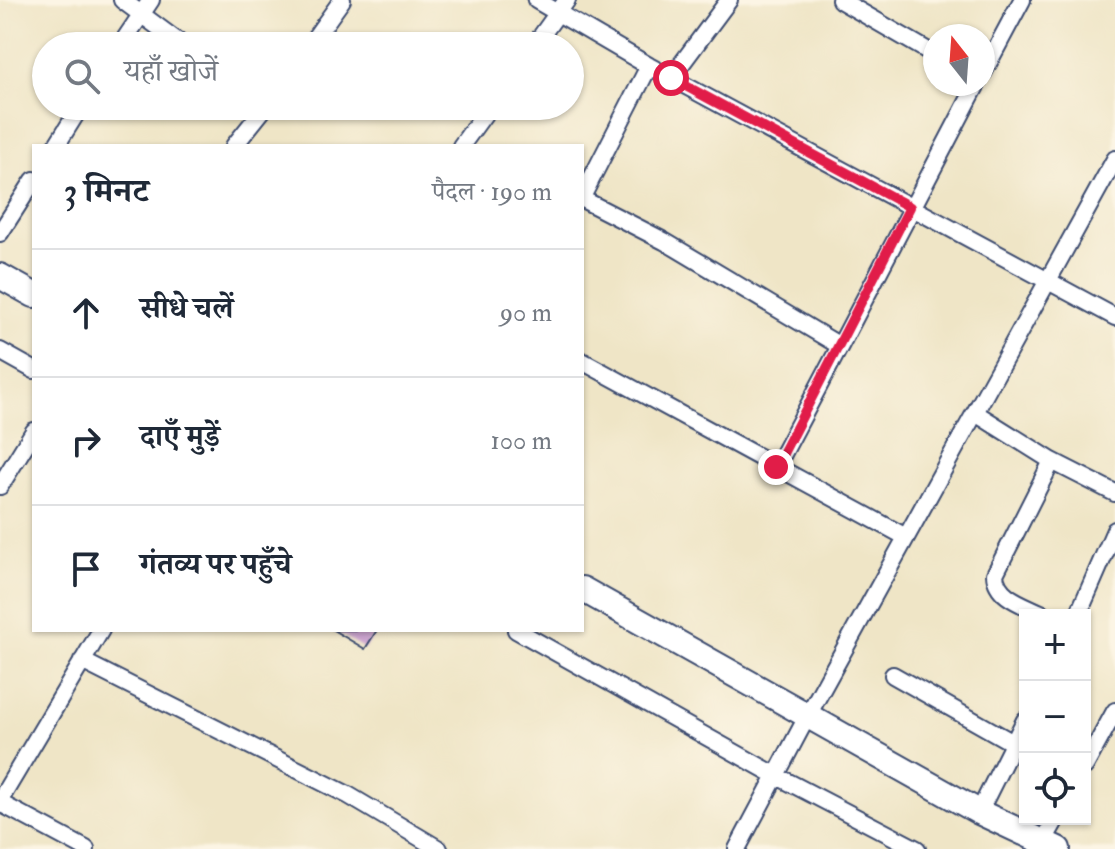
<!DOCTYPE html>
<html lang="hi">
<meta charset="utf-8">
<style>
:root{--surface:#fff;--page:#f2f2f3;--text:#1f2937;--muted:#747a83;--line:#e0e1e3}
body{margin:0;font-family:"IM FELL Double Pica","Noto Serif Devanagari",serif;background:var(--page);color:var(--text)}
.controls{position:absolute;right:24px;bottom:24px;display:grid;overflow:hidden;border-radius:0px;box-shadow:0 2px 6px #0004}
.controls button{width:72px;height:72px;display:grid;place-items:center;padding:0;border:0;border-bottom:2px solid var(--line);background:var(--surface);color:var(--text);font:40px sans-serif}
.compass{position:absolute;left:923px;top:24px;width:72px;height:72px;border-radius:50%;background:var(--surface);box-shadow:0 2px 6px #0004;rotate:343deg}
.stop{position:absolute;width:24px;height:24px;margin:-18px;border:6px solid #e11d48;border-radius:50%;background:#fff}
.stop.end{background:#e11d48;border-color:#fff;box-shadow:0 2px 8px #0008}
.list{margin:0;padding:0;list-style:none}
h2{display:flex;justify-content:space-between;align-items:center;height:104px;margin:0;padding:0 32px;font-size:34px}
h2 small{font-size:26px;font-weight:400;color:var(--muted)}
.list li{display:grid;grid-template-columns:52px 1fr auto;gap:24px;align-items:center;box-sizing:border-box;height:128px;padding:0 32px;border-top:2px solid var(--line)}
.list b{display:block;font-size:30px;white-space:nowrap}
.list em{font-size:26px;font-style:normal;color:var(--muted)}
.icon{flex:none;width:44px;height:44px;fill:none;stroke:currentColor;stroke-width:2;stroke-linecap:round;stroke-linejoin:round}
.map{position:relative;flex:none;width:1115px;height:849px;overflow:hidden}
.search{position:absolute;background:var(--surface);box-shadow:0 2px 6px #0004;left:32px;top:32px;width:552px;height:88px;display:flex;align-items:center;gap:20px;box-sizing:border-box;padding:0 28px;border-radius:44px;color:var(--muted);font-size:30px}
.panel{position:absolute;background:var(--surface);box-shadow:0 2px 6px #0004;left:32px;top:144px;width:552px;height:488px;border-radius:0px}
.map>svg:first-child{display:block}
.building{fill:#c192cb}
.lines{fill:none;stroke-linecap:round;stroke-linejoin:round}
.street-casing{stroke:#3b4a6e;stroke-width:20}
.secondary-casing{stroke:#3b4a6e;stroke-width:28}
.street{stroke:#fff;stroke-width:16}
.secondary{stroke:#fff;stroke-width:24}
.route{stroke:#e11d48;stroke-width:10}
</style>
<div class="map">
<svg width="1115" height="849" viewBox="0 0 1115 849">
<rect width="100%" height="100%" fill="#fcf5e5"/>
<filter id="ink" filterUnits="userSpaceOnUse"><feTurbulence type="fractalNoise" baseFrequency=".0125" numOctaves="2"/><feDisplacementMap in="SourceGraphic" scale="16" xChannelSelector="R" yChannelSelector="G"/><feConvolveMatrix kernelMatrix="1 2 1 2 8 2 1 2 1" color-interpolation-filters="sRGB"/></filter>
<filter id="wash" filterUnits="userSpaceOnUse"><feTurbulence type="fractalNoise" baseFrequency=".006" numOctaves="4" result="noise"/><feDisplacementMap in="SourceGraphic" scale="32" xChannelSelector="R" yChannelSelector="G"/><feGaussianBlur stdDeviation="1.8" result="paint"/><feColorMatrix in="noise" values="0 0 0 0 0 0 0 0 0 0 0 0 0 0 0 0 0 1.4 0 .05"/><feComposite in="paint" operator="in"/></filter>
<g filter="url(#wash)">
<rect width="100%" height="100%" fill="#efe5c6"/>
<g id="blocks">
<path class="building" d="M333,630H377L365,649Z"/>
</g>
</g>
<g filter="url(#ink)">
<use href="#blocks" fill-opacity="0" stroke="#3b4a6e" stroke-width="2"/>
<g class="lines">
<g class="street-casing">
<path id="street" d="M122,0L184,46
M536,0L649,66L1115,317
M840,0L935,55
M120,46L151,0
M309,46L342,0
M534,46L567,0
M983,73L1022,0
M671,78L729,0
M56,146L81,106
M234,146L266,106
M461,146L490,106
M582,197L649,66
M582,199L664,241L840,346L776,467
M0,233L34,180
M840,346L977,84
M0,351L34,370
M582,361L906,537
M977,414L1052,461L1115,493
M0,486L34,431
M1045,615C1026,605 996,598 995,574L1052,461
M1078,615L1115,530
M516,630L775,775L917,849
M82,661L348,795L439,849
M893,675L1013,743
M1085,766L1115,711
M0,800L101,630
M0,803L86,849
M979,812L1025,720
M737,849L808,715L1115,159
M1039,849L1056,819"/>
</g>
<g class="secondary-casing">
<path id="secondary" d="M0,276L34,295
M582,589L979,812L1058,849"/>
</g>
<use href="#street" class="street"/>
<use href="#secondary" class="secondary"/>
</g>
</g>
<g class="lines" filter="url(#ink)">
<path class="route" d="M671,78L910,207L776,467"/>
</g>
</svg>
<div class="controls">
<button>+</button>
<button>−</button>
<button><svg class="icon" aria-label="locate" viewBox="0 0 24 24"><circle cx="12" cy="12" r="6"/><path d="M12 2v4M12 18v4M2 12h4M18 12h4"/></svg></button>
</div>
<svg class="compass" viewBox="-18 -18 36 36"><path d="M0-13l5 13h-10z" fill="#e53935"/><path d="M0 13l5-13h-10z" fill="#747a83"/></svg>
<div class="stop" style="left:671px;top:78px"></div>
<div class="stop end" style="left:776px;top:467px"></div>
<div class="search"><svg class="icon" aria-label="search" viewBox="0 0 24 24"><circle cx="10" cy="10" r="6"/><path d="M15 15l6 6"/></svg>यहाँ खोजें</div>
<section class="panel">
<h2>3 मिनट<small>पैदल · 190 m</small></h2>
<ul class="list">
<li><svg class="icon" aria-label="ahead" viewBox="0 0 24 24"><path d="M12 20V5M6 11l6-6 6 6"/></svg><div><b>सीधे चलें</b></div><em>90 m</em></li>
<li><svg class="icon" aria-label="right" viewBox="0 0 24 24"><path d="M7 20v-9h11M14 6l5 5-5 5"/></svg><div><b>दाएँ मुड़ें</b></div><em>100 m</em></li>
<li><svg class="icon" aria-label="arrive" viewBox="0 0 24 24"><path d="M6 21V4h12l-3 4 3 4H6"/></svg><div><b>गंतव्य पर पहुँचे</b></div></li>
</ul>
</section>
</div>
